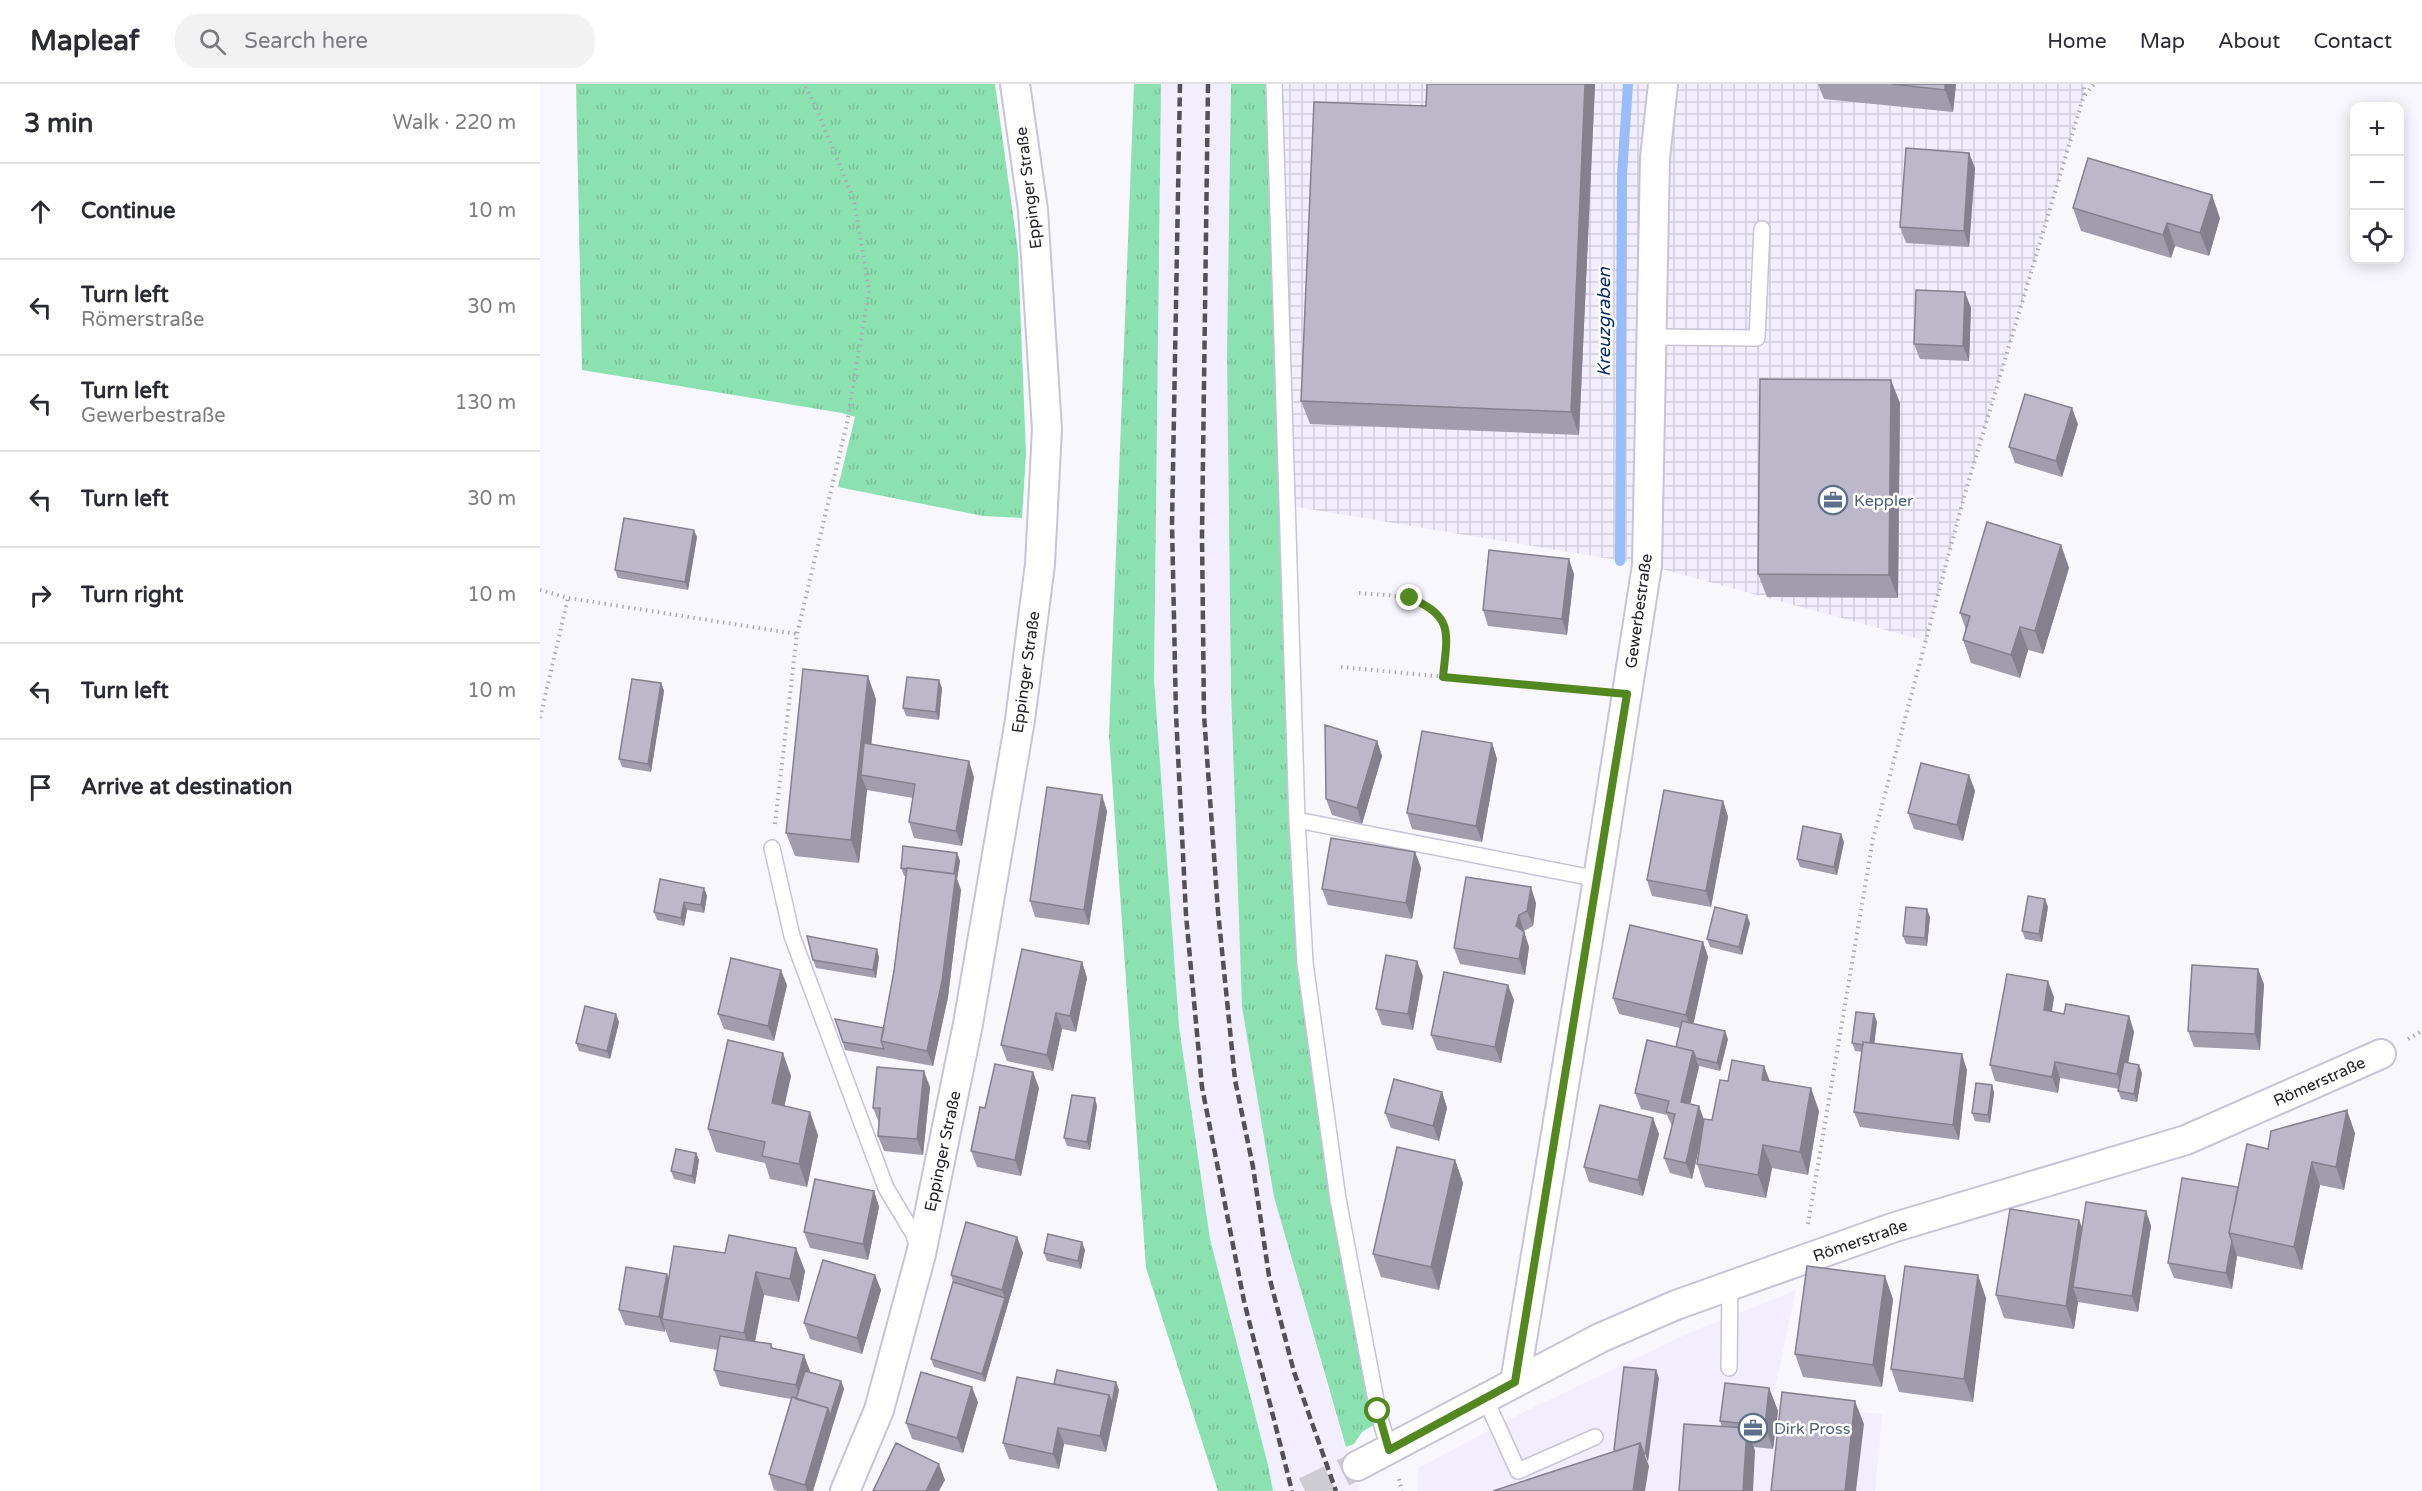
<!DOCTYPE html>
<meta charset="utf-8">
<style>
:root{--surface:#fff;--page:#f2f2f3;--text:#2b2b33;--muted:#7c7c81;--line:#e1e1e2}
body{margin:0;font-family:"Varela Round",sans-serif;background:var(--page);color:var(--text)}
.controls{position:absolute;right:18px;top:18px;display:grid;overflow:hidden;border-radius:12px;box-shadow:0 3px 15px #0003}
.controls button{width:54px;height:54px;display:grid;place-items:center;padding:0;border:0;border-bottom:2px solid var(--line);background:var(--surface);color:var(--text);font:30px sans-serif}
.stop{position:absolute;width:18px;height:18px;margin:-14px;border:4px solid #538820;border-radius:50%;background:#fff}
.stop.end{background:#538820;border-color:#fff;box-shadow:0 2px 6px #0008}
.list{margin:0;padding:0;list-style:none}
h2{display:flex;justify-content:space-between;align-items:center;height:78px;margin:0;padding:0 24px;font-size:26px}
h2 small{font-size:20px;font-weight:400;color:var(--muted)}
.list li{display:grid;grid-template-columns:39px 1fr auto;gap:18px;align-items:center;box-sizing:border-box;height:96px;padding:0 24px;border-top:2px solid var(--line)}
.list b{display:block;font-size:22px;white-space:nowrap}
.list p{margin:0;font-size:20px;white-space:nowrap;color:var(--muted)}
.list em{font-size:20px;font-style:normal;color:var(--muted)}
.icon{flex:none;width:33px;height:33px;fill:none;stroke:currentColor;stroke-width:2;stroke-linecap:round;stroke-linejoin:round}
.map{position:relative;flex:none;width:1882px;height:1407px;overflow:hidden}
header{display:flex;align-items:center;gap:36px;box-sizing:border-box;height:84px;padding:0 30px;background:var(--surface);border-bottom:2px solid var(--line)}
header strong{font-size:28px}
nav{display:flex;gap:33px;margin-inline-start:auto;font-size:21px}
.search{width:420px;height:54px;background:var(--page);display:flex;align-items:center;gap:15px;box-sizing:border-box;padding:0 21px;border-radius:24px;color:var(--muted);font-size:22px}
main{display:flex}
aside{flex:1;background:var(--surface)}
.map>svg:first-child{display:block}
.built{fill:#f2eefe}
.industrial{fill:url(#industrial-grid)}
.grass{fill:url(#grass-tufts)}
.lines{fill:none;stroke-linecap:round;stroke-linejoin:round}
.stream{stroke:#99bdf9;stroke-width:10}
.street-tunnel{stroke:#ceccd3;stroke-width:28;stroke-dasharray:28 14;stroke-linecap:butt}
.lane-casing{stroke:#c8c3d6;stroke-width:18}
.street-casing{stroke:#c8c3d6;stroke-width:32}
.path{stroke:#adabb2;stroke-width:4;stroke-dasharray:1.5 4.5;stroke-linecap:butt}
.lane{stroke:#fff;stroke-width:15}
.street{stroke:#fff;stroke-width:28}
.rail{stroke:#535158;stroke-width:4.5;stroke-dasharray:9 4.5;stroke-linecap:butt}
.wall{fill:#a29dad}
.shaded-wall{fill:#84808d}
.building{fill:#bcb7c9;stroke:#84808d;stroke-width:1.5}
.route{stroke:#538820;stroke-width:8}
.labels{text-anchor:middle;stroke-width:5;stroke-linejoin:round;paint-order:stroke}
.street-label{font-size:16px;fill:#242229;stroke:#fff}
.service-label{font-size:16px;fill:#4e5e75;stroke:#fff;text-anchor:start}
.water-label{font-size:18px;font-style:italic;fill:#062b6a;stroke:#fff}
</style>
<header>
<strong>Mapleaf</strong>
<div class="search"><svg class="icon" aria-label="search" viewBox="0 0 24 24"><circle cx="10" cy="10" r="6"/><path d="M15 15l6 6"/></svg>Search here</div>
<nav><a>Home</a><a>Map</a><a>About</a><a>Contact</a></nav>
</header>
<main>
<aside>
<h2>3 min<small>Walk · 220 m</small></h2>
<ul class="list">
<li><svg class="icon" aria-label="ahead" viewBox="0 0 24 24"><path d="M12 20V5M6 11l6-6 6 6"/></svg><div><b>Continue</b></div><em>10 m</em></li>
<li><svg class="icon" aria-label="left" viewBox="0 0 24 24"><path d="M17 20v-9H6M10 6l-5 5 5 5"/></svg><div><b>Turn left</b><p>Römerstraße</p></div><em>30 m</em></li>
<li><svg class="icon" aria-label="left" viewBox="0 0 24 24"><path d="M17 20v-9H6M10 6l-5 5 5 5"/></svg><div><b>Turn left</b><p>Gewerbestraße</p></div><em>130 m</em></li>
<li><svg class="icon" aria-label="left" viewBox="0 0 24 24"><path d="M17 20v-9H6M10 6l-5 5 5 5"/></svg><div><b>Turn left</b></div><em>30 m</em></li>
<li><svg class="icon" aria-label="right" viewBox="0 0 24 24"><path d="M7 20v-9h11M14 6l5 5-5 5"/></svg><div><b>Turn right</b></div><em>10 m</em></li>
<li><svg class="icon" aria-label="left" viewBox="0 0 24 24"><path d="M17 20v-9H6M10 6l-5 5 5 5"/></svg><div><b>Turn left</b></div><em>10 m</em></li>
<li><svg class="icon" aria-label="arrive" viewBox="0 0 24 24"><path d="M6 21V4h12l-3 4 3 4H6"/></svg><div><b>Arrive at destination</b></div></li>
</ul>
</aside>
<div class="map">
<svg width="1882" height="1407" viewBox="0 0 1882 1407">
<defs>
<pattern id="industrial-grid" width="8" height="8" patternUnits="userSpaceOnUse" patternTransform="scale(1.5)"><rect width="8" height="8" fill="#f2eefe"/><path d="M0 4h8M4 0v8" fill="none" stroke="#cfccda"/></pattern>
<pattern id="grass-tufts" width="24" height="20" patternUnits="userSpaceOnUse" patternTransform="scale(1.5)"><rect width="24" height="20" fill="#8ce1b1"/><path d="M3 7l-1-3M5 7V3M7 7l1-3M15 17l-1-3M17 17v-4M19 17l1-3" fill="none" stroke="#79c198"/></pattern>
</defs>
<rect width="100%" height="100%" fill="#f9f7fe"/>
<path class="built" d="M621,0H691L687,271L691,607L702,923L734,1113L801,1350L820,1407H733L728,1381L670,1155L639,942L614,595Z
M1256,1206L1232,1319L1342,1330L1335,1407H878V1384L988,1326L1151,1248Z"/>
<path class="industrial" d="M743,0H1544V11L1424,413L1386,557L1107,481L751,422Z"/>
<path class="grass" d="M36,0H455L478,167L486,370L482,434L443,432L298,403L315,333L302,329L42,286Z
M594,0H621L614,595L639,942L670,1155L728,1381L733,1407H678L606,1184L569,651Z
M691,0H743L751,422L747,620L749,738L803,1112L845,1334L822,1348L814,1360L806,1363L734,1113L702,923L691,607L687,271Z"/>
<g class="lines">
<path class="stream" d="M1080,477L1082,91L1088,0"/>
<path class="street-tunnel" d="M765,1407L817,1382"/>
<g class="lane-casing">
<path id="lane" d="M734,0L757,736L765,879L798,1115L838,1327L849,1366
M1112,253L1217,254L1222,145
M757,736L1058,795
M232,764L252,852L346,1104L373,1149L379,1165
M1189,1284L1190,1202
M945,1314L978,1387L1055,1353"/>
</g>
<g class="street-casing">
<path id="street" d="M975,1298L1058,795L1107,481L1115,74L1123,0
M817,1382L1060,1254L1136,1221L1355,1143L1646,1056L1841,970
M305,1407L339,1326L381,1170L428,940L480,636L500,480L507,345L493,126L475,0"/>
</g>
<path class="path" d="M1545,11L1554,0
M0,506L28,514L257,550
M819,509C846,512 889,509 904,537C910,549 905,579 903,593
M801,583L1053,607
M0,634L28,514
M235,740L257,550L307,339L329,206L314,116L275,21L264,0
M1868,955L1882,947
M1268,1140L1333,755L1424,413L1544,11V0
M859,1395L862,1407"/>
<use href="#lane" class="lane"/>
<use href="#street" class="street"/>
<path class="rail" d="M640,0L632,440L636,630L646,831L662,1003L704,1217L752,1407
M668,0L662,451L664,631L678,827L695,996L713,1083L729,1192L754,1288L796,1407"/>
</g>
<path class="wall" d="M1055,0L1039,351L770,340L761,317L886,22Z
M1278,0H1416L1413,28L1284,15Z
M1429,69L1435,84L1429,163L1366,159L1360,143Z
M1533,124L1680,134L1669,172L1635,162L1631,174L1541,147Z
M1431,224L1429,277L1380,275L1374,260Z
M1360,319L1358,514L1227,513L1218,490Z
M1538,340L1522,393L1475,379L1469,363Z
M157,453L148,506L78,494L75,486Z
M1521,461L1529,484L1503,570L1488,566L1480,594L1431,579L1423,556L1426,546L1420,529Z
M1034,490L1027,551L948,542L943,526Z
M121,599L124,607L111,688L82,683L79,675Z
M402,604L399,636L366,632L363,624Z
M336,615L331,661L434,693L422,762L374,754L369,738L373,714L327,706L319,779L255,772L246,749Z
M837,657L842,672L822,740L792,731L786,715Z
M952,659L957,675L942,758L872,745L867,729Z
M1429,691L1435,707L1423,757L1374,745L1368,729Z
M1183,717L1188,733L1171,823L1112,812L1107,796Z
M567,727L549,841L495,833L490,817Z
M1304,758L1297,791L1260,783L1257,775Z
M875,768L881,784L872,835L788,821L782,805Z
M417,769L420,777L417,795L421,806L408,913L393,982L305,966L295,935L344,944L354,887L366,792H364L361,784Z
M164,804L167,812L164,829L147,826L144,842L117,836L114,828Z
M996,819L993,842L984,847V849L989,863L985,891L920,880L914,864Z
M1508,823L1502,858L1485,855L1482,847Z
M1390,833L1387,862L1366,860L1363,852Z
M1210,839L1202,871L1170,863L1167,855Z
M1163,858L1168,873L1153,940L1188,955L1180,987L1159,982L1150,1020L1164,1036H1172L1188,997L1224,982L1230,997L1279,1027L1268,1091L1232,1084L1226,1114L1165,1103L1157,1080L1161,1054L1152,1095L1130,1089L1124,1074L1132,1042L1127,1031L1101,1025L1095,1009L1136,963L1140,944L1079,930L1073,914Z
M339,873L336,894L276,884L273,876Z
M542,878L547,894L536,948L522,945L513,987L467,977L461,961Z
M883,892L873,946L842,941L836,925Z
M1724,900L1720,966L1654,963L1648,947Z
M247,901L234,957L184,945L178,930Z
M1514,913L1512,928L1524,930L1589,932L1594,948L1588,979L1602,989L1597,1018L1581,1015L1578,1007L1579,1005L1520,994L1518,1009L1455,997L1450,981Z
M974,916L961,979L897,966L891,951Z
M79,938L70,975L39,967L36,959Z
M1337,938L1334,959L1427,986L1419,1056L1320,1043L1314,1028L1322,968L1315,967L1312,959Z
M251,992L244,1022L278,1051L267,1103L230,1095L225,1079L176,1068L168,1045Z
M1452,1001L1454,1009L1450,1039L1435,1037L1432,1029Z
M390,1003L383,1071L344,1067L338,1052L339,1039L333,1024Z
M499,1004L481,1092L437,1083L431,1067L445,1024Z
M902,1008L907,1024L899,1057L851,1044L845,1029Z
M557,1022L550,1066L527,1062L524,1054Z
M1815,1049L1804,1106L1780,1101L1762,1186L1697,1172L1692,1205L1634,1194L1628,1179L1698,1103L1728,1065Z
M1119,1050L1103,1112L1049,1098L1044,1083Z
M156,1069L159,1076L155,1100L134,1095L131,1087Z
M915,1076L923,1099L899,1206L841,1193L833,1170Z
M334,1107L339,1123L328,1176L270,1164L264,1148Z
M1606,1127L1611,1142L1598,1228L1538,1218L1534,1245L1464,1234L1456,1211L1539,1136L1542,1144Z
M477,1153L483,1169L445,1298L394,1283L391,1275L413,1198L411,1191Z
M256,1164L265,1187L259,1218L224,1211L215,1258L231,1260L233,1264L264,1271L269,1288L301,1297L304,1305L273,1407H238L234,1406L229,1390L251,1315L180,1302L174,1286L178,1266L130,1258L125,1245V1248L85,1241L79,1226L129,1196L185,1169Z
M545,1166L541,1185L507,1177L504,1169Z
M335,1191L341,1206L322,1270L270,1255L264,1239Z
M1446,1214L1433,1318L1359,1308L1351,1285Z
M1353,1215L1342,1303L1263,1293L1255,1270Z
M1229,1304L1238,1327L1233,1365L1214,1363L1215,1367L1182,1343L1180,1337Z
M579,1306L566,1368L524,1360L519,1385L469,1375L463,1359Z
M438,1318L423,1369L372,1355L366,1339Z"/>
<path class="shaded-wall" d="M1045,0H1055L1039,351L1031,328Z
M1405,0H1416L1413,28L1405,6Z
M1429,69L1435,84L1429,163L1424,147Z
M1672,111L1680,134L1669,172L1660,149Z
M1627,139L1635,162L1631,174L1623,151Z
M1425,208L1431,224L1429,277L1423,262Z
M1351,296L1360,319L1358,514L1349,491Z
M1532,324L1538,340L1522,393L1516,377Z
M154,446L157,453L148,506L145,498Z
M1521,461L1529,484L1503,570L1495,547Z
M1029,475L1034,490L1027,551L1022,535Z
M1480,543L1488,566L1480,594L1471,571Z
M328,592L336,615L328,692L321,691L327,706L319,779L311,756Z
M399,596L402,604L399,636L396,628Z
M121,599L124,607L111,688L108,680Z
M837,657L842,672L822,740L817,724Z
M952,659L957,675L942,758L936,742Z
M429,677L434,693L422,762L416,747Z
M1429,691L1435,707L1423,757L1417,741Z
M562,711L567,727L549,841L544,826Z
M1183,717L1188,733L1171,823L1166,807Z
M1301,750L1304,758L1297,791L1294,783Z
M875,768L881,784L872,835L866,819Z
M417,769L420,777L417,795L421,806L408,913L393,982L387,967Z
M991,803L996,819L993,842L987,827Z
M164,804L167,812L164,829L161,821Z
M1505,815L1508,823L1502,858L1499,850Z
M144,818L147,826L144,842L141,834Z
M1387,825L1390,833L1387,862L1385,854Z
M979,831L989,863L985,891L979,875L976,842Z
M1207,831L1210,839L1202,871L1199,863Z
M1163,858L1168,873L1152,947L1146,931Z
M337,865L339,873L336,894L333,886Z
M877,877L883,892L873,946L868,930Z
M542,878L547,894L536,948L530,932Z
M1718,885L1724,900L1720,966L1715,950Z
M241,886L247,901L234,957L228,942Z
M1508,897L1514,913L1509,942L1504,926Z
M968,901L974,916L961,979L955,963Z
M516,929L522,945L513,987L507,971Z
M76,930L79,938L70,975L67,967Z
M1334,930L1337,938L1333,970L1330,962Z
M1589,932L1594,948L1583,1005L1577,990Z
M1185,947L1188,955L1180,987L1177,979Z
M1153,967L1159,983L1147,1034L1141,1018Z
M243,969L251,992L240,1042L232,1019Z
M1422,970L1427,986L1419,1056L1413,1041Z
M1515,978L1520,994L1518,1009L1512,993Z
M1599,981L1602,989L1597,1018L1594,1010Z
M1224,982L1232,1005L1222,996Z
M384,987L390,1003L383,1071L377,1055Z
M493,988L499,1004L481,1092L475,1076Z
M1452,1001L1454,1009L1450,1039L1448,1031Z
M1271,1004L1279,1027L1268,1091L1260,1068Z
M902,1008L907,1024L899,1057L893,1042Z
M555,1014L557,1022L550,1066L547,1058Z
M1159,1022L1165,1038L1152,1095L1146,1079Z
M1807,1026L1815,1049L1804,1106L1796,1083Z
M270,1028L278,1051L267,1103L259,1080Z
M1113,1034L1119,1050L1103,1112L1098,1096Z
M1223,1061L1232,1084L1226,1114L1218,1091Z
M156,1069L159,1076L155,1100L152,1092Z
M915,1076L923,1099L899,1206L891,1183Z
M1772,1078L1780,1101L1762,1186L1754,1163Z
M334,1107L339,1123L328,1176L323,1160Z
M1606,1127L1611,1142L1598,1228L1592,1212Z
M1539,1136L1548,1159L1533,1203L1538,1218L1534,1245L1526,1222Z
M477,1153L483,1169L445,1298L442,1290L465,1214L462,1206Z
M1692,1157L1697,1172L1692,1205L1686,1189Z
M542,1158L545,1166L541,1185L538,1177Z
M256,1164L265,1187L259,1218L250,1195Z
M216,1188L224,1211L212,1272L204,1249Z
M127,1190L132,1206L122,1235L125,1245V1248L119,1233Z
M335,1191L341,1206L322,1270L317,1254Z
M1438,1191L1446,1214L1433,1318L1424,1295Z
M1345,1192L1353,1215L1342,1303L1333,1281Z
M264,1271L270,1287L261,1317L256,1301Z
M1116,1286L1119,1294L1108,1378L1105,1370Z
M301,1297L304,1305L293,1340L290,1332Z
M576,1298L579,1306L566,1368L560,1352L569,1311Z
M432,1303L438,1318L423,1369L417,1354Z
M1229,1304L1238,1327L1233,1365L1225,1342Z
M1315,1317L1324,1340L1316,1407H1305Z
M288,1324L293,1340L273,1407H267L265,1401Z
M518,1344L524,1360L519,1385L513,1370Z
M1207,1344L1215,1367L1213,1407H1203Z
M1100,1359L1109,1382L1105,1407H1093Z
M399,1380L405,1396L399,1407H386Z"/>
<path class="building" d="M887,0H1045L1031,328L761,317L774,18L886,22Z
M1352,0H1405V6Z
M1366,64L1429,69L1424,147L1360,143Z
M1548,74L1672,111L1660,149L1627,139L1623,151L1533,124Z
M1376,206L1425,208L1423,262L1374,260Z
M1220,295L1351,296L1349,491L1218,490Z
M1485,310L1532,324L1516,377L1469,363Z
M84,434L154,446L145,498L75,486Z
M1447,438L1521,461L1495,547L1480,543L1471,571L1423,556L1430,532L1420,529Z
M949,466L1029,475L1022,535L943,526Z
M263,585L328,592L311,756L246,749Z
M367,593L399,596L396,628L363,624Z
M92,595L121,599L108,680L79,675Z
M785,641L837,657L817,724L786,715Z
M882,647L952,659L936,742L867,729Z
M324,659L429,677L416,747L369,738L375,700L321,691Z
M1381,679L1429,691L1417,741L1368,729Z
M507,703L562,711L544,826L490,817Z
M1124,706L1183,717L1166,807L1107,796Z
M1263,742L1301,750L1294,783L1257,775Z
M791,754L875,768L866,819L782,805Z
M363,762L417,769L414,790L367,784V785L361,784Z
M367,784L416,790L402,897L387,967L341,957L354,887Z
M926,793L991,803L987,827L979,831L976,842L984,848L979,875L914,864Z
M120,795L164,804L161,821L144,818L141,834L114,828Z
M1488,812L1505,815L1499,850L1482,847Z
M1175,823L1207,831L1199,863L1167,855Z
M1366,823L1387,825L1385,854L1363,852Z
M1090,841L1163,858L1146,931L1073,914Z
M267,852L337,865L333,886L273,876Z
M482,865L542,878L530,932L516,929L507,971L461,961Z
M846,871L877,877L868,930L836,925Z
M191,874L241,886L228,942L178,930Z
M1652,881L1718,885L1715,950L1648,947Z
M904,888L968,901L955,963L891,951Z
M1467,890L1508,897L1504,926L1524,930L1526,920L1589,932L1577,990L1515,978L1512,993L1450,981Z
M45,922L76,930L67,967L36,959Z
M1316,928L1334,930L1330,959L1323,958V961L1312,959Z
M295,935L344,944L341,957L344,965L303,958Z
M1142,937L1185,947L1177,979L1156,974L1153,967L1136,963Z
M188,956L243,969L232,1019L270,1028L259,1080L222,1072L225,1058L168,1045Z
M1107,956L1153,967L1141,1018L1159,1022L1146,1079L1124,1074L1135,1030L1126,1028L1129,1017L1095,1009Z
M1323,958L1422,970L1413,1041L1314,1028Z
M1192,976L1224,982L1222,996L1271,1004L1260,1068L1223,1061L1218,1091L1157,1080L1164,1035L1172,1036L1180,996L1188,997Z
M1584,978L1599,981L1594,1010L1578,1007Z
M455,980L493,988L475,1076L431,1067L440,1023L445,1024Z
M337,983L384,987L377,1055L338,1052L340,1024H333Z
M854,995L902,1008L893,1042L845,1029Z
M1436,999L1452,1001L1448,1031L1432,1029Z
M532,1011L555,1014L547,1058L524,1054Z
M1060,1021L1113,1034L1098,1096L1044,1083Z
M1807,1026L1796,1083L1772,1078L1754,1163L1689,1149L1707,1060L1728,1065L1731,1047Z
M857,1063L915,1076L891,1183L833,1170Z
M136,1065L156,1069L152,1092L131,1087Z
M1642,1094L1698,1103L1689,1149L1692,1157L1686,1189L1628,1179Z
M275,1095L334,1107L323,1160L264,1148Z
M1546,1118L1606,1127L1592,1212L1533,1203Z
M1470,1125L1539,1136L1526,1222L1456,1211Z
M426,1138L477,1153L462,1206L411,1191Z
M508,1150L542,1158L538,1177L504,1169Z
M189,1151L256,1164L250,1195L216,1188L204,1249L122,1235L134,1162L185,1169Z
M283,1176L335,1191L317,1254L264,1239Z
M1267,1182L1345,1192L1333,1281L1255,1270Z
M1365,1182L1438,1191L1424,1295L1351,1285Z
M86,1183L127,1190L119,1233L79,1226Z
M413,1198L465,1214L442,1290L391,1275Z
M180,1252L231,1260V1264L264,1271L256,1301L174,1286Z
M1084,1283L1116,1286L1105,1370H1104L1100,1359L1077,1367L1074,1366Z
M517,1286L576,1298L572,1319L569,1311L514,1300Z
M265,1287L301,1297L290,1332L288,1324L256,1315Z
M381,1288L432,1303L417,1354L366,1339Z
M477,1293L569,1311L560,1352L518,1344L513,1370L463,1359Z
M1185,1299L1229,1304L1225,1342L1180,1337Z
M1242,1308L1315,1317L1305,1407H1231Z
M252,1313L288,1324L265,1401L229,1390Z
M1144,1340L1207,1344L1203,1407H1139Z
M356,1359L399,1380L386,1407H387H333Z
M1100,1359L1093,1407H953Z"/>
<g class="lines">
<path class="route" d="M838,1327L849,1366L975,1298L1087,610L903,593C907,551 915,532 870,514"/>
</g>
<defs>
<g id="office-ring" transform="scale(1.5)"><circle r="9.5" fill="#fff" stroke="#5c6f8a" stroke-width="1.5"/><path d="M-6-3h4V-5.5h4V-3h4V5H-6ZM-1-4.5V-3h2v-1.5ZM-6 0V1H6V0Z" fill="#5c6f8a"/></g>
</defs>
<g fill-rule="evenodd">
<use href="#office-ring" x="1293" y="416"/>
<use href="#office-ring" x="1213" y="1344"/>
</g>
<g class="labels">
<g class="street-label">
<text transform="translate(488 104) rotate(-97)" y="6">Eppinger Straße</text>
<text transform="translate(1098 527) rotate(-82)" y="6">Gewerbestraße</text>
<text transform="translate(485 588) rotate(-82)" y="6">Eppinger Straße</text>
<text transform="translate(1779 997) rotate(-24)" y="6">Römerstraße</text>
<text transform="translate(402 1067) rotate(-78)" y="6">Eppinger Straße</text>
<text transform="translate(1320 1156) rotate(-19)" y="6">Römerstraße</text>
</g>
<g class="service-label">
<text x="1314" y="422">Keppler</text>
<text x="1234" y="1350">Dirk Pross</text>
</g>
<g class="water-label">
<text transform="translate(1064 238) rotate(-90)" y="6">Kreuzgraben</text>
</g>
</g>
</svg>
<div class="controls">
<button>+</button>
<button>−</button>
<button><svg class="icon" aria-label="locate" viewBox="0 0 24 24"><circle cx="12" cy="12" r="6"/><path d="M12 2v4M12 18v4M2 12h4M18 12h4"/></svg></button>
</div>
<div class="stop" style="left:838px;top:1327px"></div>
<div class="stop end" style="left:870px;top:514px"></div>
</div>
</main>
